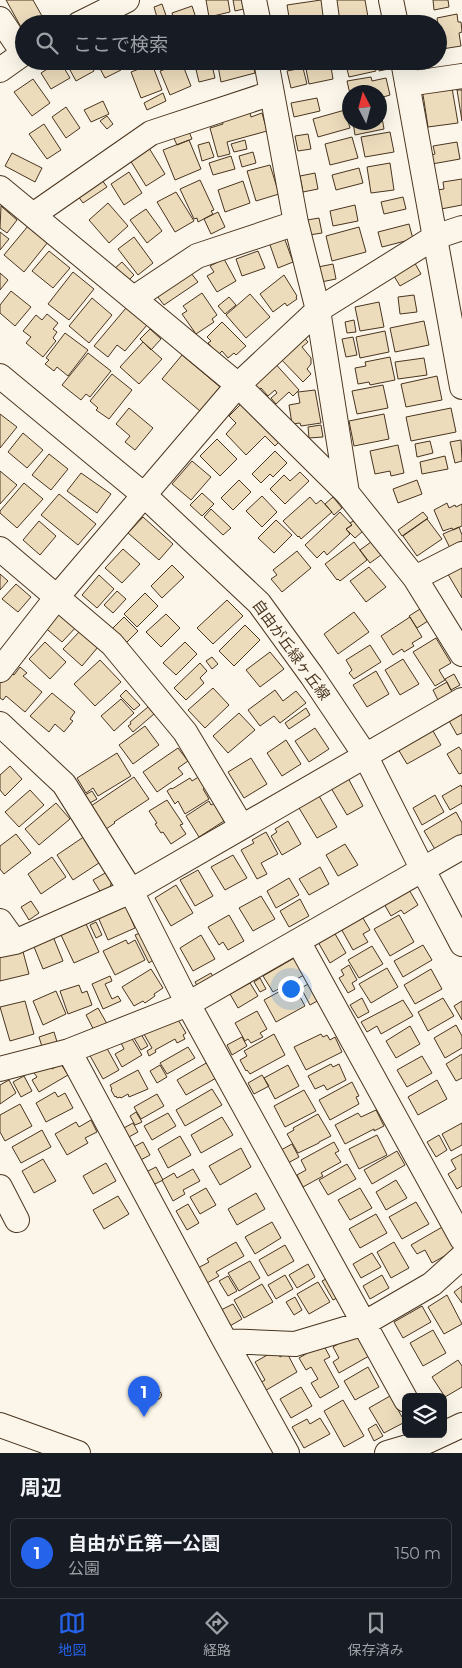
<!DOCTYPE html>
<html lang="ja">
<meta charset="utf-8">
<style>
:root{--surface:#171b24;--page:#242831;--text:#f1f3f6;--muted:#9ea1a6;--line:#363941;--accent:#2563eb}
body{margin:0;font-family:Montserrat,"Noto Sans JP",sans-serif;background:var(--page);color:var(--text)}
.controls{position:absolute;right:15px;bottom:15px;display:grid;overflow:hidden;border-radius:8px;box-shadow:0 5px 20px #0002}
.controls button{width:45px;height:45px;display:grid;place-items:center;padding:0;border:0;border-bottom:1px solid var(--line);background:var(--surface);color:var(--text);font:25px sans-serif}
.compass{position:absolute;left:342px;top:85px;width:45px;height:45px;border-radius:50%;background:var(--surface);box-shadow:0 5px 20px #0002;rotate:354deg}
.you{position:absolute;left:290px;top:988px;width:18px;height:18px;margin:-12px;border:4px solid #fff;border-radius:50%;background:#1a73e8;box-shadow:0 0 0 8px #1a73e833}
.badge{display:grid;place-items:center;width:32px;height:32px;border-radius:50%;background:var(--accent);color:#fff;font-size:16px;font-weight:700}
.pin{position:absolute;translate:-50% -41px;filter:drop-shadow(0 1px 2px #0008)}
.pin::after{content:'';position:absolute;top:26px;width:18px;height:15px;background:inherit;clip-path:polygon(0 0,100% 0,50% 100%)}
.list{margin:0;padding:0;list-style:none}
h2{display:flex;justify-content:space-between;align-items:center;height:65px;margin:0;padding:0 20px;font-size:21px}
h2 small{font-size:16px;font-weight:400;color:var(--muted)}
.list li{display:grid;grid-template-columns:32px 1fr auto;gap:15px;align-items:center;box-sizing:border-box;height:70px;margin:0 10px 10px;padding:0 10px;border:1px solid var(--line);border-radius:8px}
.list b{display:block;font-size:19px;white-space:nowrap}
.list p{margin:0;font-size:16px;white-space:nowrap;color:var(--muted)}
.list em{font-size:16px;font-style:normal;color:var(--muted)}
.icon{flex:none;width:28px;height:28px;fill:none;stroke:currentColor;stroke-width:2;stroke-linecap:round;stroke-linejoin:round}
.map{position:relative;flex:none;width:462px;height:1453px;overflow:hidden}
.search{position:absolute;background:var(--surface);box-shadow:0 5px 20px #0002;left:15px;right:15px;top:15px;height:55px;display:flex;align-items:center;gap:12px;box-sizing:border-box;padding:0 18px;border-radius:28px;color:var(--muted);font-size:19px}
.sheet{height:145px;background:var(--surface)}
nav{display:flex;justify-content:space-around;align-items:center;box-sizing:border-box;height:70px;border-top:1px solid var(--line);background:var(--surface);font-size:14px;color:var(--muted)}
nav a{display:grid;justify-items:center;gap:2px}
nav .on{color:var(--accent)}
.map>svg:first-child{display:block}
.building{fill:#ecdcbc;stroke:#4a3520}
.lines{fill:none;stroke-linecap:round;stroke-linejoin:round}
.minor-casing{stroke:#4a3520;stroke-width:26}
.minor{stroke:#fbf6e9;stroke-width:24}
.labels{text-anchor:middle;stroke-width:4;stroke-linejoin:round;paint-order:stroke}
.street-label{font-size:15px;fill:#4a3520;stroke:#fbf6e9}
</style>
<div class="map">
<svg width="462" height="1453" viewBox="0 0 462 1453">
<rect width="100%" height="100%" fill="#fbf6e9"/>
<path class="building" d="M6,0H33L42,16L24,24L21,27Z
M206,0H228L230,12L209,17Z
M233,0H247L248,8L235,11Z
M321,0L324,24H309L308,20L290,23L287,5Z
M337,0H365L368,17L340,22Z
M433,0H448L449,7L434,10Z
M162,4L169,24H159L154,7Z
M192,6L198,24H175L172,13Z
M457,14L458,22H461L462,32L459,33L461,46L442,49L437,18Z
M233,16L235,24H209L208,22Z
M430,18L431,24H405V22Z
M60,61L70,78L51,89L41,73Z
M65,61H89L94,71L76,81Z
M96,61H117L121,70L105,78Z
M194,61H211L215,78L199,82Z
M217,61H252L255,73L221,82Z
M320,61H330L333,79L309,84L305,64Z
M345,61H374L376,71L349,77Z
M377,61H392L393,68L379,71Z
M182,63L191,86L170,95L160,71Z
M152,64L162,90L141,98L131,72Z
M303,68L307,84L291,88L287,71Z
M371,77L372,81L386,78L390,95L380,98V92H350V94L347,81Z
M33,79L50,103L32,116L14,92Z
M422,88H452L458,123L428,127Z
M457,90H462V121Z
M163,93L166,101L147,110L144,103Z
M317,98L320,111L294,117L291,103Z
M103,101L109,114L91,122L84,110Z
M380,106L384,129L355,135L353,122H380Z
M66,107L80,128L66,138L52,117Z
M249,109L251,117L262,113L267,131L227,142L230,154L218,157L210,128L223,124L221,116Z
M345,110L350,128L318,137L313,119Z
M107,116L113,124L107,129L100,121Z
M44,124L61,150L47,159L29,134Z
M186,124L192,139L177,145L170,130Z
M390,132L394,152L365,157L361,137Z
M308,134L311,149L298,151L295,136Z
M352,137L358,158L330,165L325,144Z
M189,140L201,169L175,180L163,150Z
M245,140L247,149L234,152L231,144Z
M209,142L214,157L202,161L198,145Z
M457,142L460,159L432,164L431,155L435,154L433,146Z
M149,148L165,174L146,186L130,160Z
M253,152L256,163L242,167L239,156Z
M12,153L42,168L35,182L5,166Z
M231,156L235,169L213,175L209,163Z
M390,163L394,190L371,193L367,167Z
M270,165L279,194L256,201L247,171Z
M359,168L363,183L336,190L332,175Z
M129,172L142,193L124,205L111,184Z
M315,173L318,189L303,192L300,176Z
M99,176L107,187L83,203L75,192Z
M462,179V205L441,209L437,190L444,189L443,182Z
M200,180L214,210L211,211L213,214L198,222L197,218L194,219L180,189Z
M243,181L250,203L225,212L218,190Z
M176,192L194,221L175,232L157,202Z
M403,197L406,209L384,214L381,202Z
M108,203L128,226L109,243L89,220Z
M355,205L358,221L333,226L330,211Z
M1,206L17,220L7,233L0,228Z
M146,209L162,231L147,243L130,220Z
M218,212L225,227L211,234L204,219Z
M319,218L322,233L309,235L307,220Z
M409,224L413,239L382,247L378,232Z
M28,226L48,242L24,272L4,255Z
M359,227L366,252L332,261L326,236Z
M0,232L9,239L0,250Z
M134,237L153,263L138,275L118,249Z
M284,237L293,262L278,268L269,242Z
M49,251L70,268L53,288L32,271Z
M258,251L265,268L242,276L236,259Z
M412,258L421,274L400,286L391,271Z
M224,259L236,281L217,292L207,276L214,272L210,266Z
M122,262L134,275L127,282L114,269Z
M333,264L336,279L321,282L318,267Z
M187,268L198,282L164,305L154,292Z
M73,272L94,289L69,320L48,304Z
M0,273L8,280L0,290Z
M284,275L297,296L296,297L297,299L287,306L285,303L273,312L260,294Z
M11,291L31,307L15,326L0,313V305Z
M202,293L217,315L212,319L214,322L196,334L182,314L187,311L183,306Z
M250,294L270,317L246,338L226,315Z
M414,295L417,312L400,314L398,297Z
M229,297L236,305L225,314L218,306Z
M92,298L112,315L89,343L69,326Z
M379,302L384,327L360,331L355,307Z
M126,308L147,325L125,351L117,345L108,357L94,346Z
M47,314L58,323L53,329L57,332L53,338L56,341L43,357L26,343L31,337L23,331L36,315L42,320Z
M354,320L356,332L347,333L345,322Z
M424,321L429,345L395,352L390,328Z
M222,322L246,346L236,355L234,353L228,358L222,351L218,355L208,343L211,341L207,337Z
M150,329L161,339L151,350L140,339Z
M385,331L389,352L360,358L356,337Z
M65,333L88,350L68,376L57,367L54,371L45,364L49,360L46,358Z
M301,334L308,342L302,347L311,358V364L307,369L311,374L303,382L277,355Z
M353,337L357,355L346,357L342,339Z
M143,342L162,359L139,384L120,367Z
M88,353L111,371L90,397L86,394L81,400L62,385Z
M182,355L220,387L200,411L162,379Z
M390,357L395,380L370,385L369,382L358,384L355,368L366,366L365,362Z
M424,358L427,375L398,379L395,362Z
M272,360L299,390L293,396L289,392L276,404L271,398L277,393L275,390L268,396L261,388L258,390L252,384Z
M112,374L132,390L109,419L96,410L98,408L90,401Z
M437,376L442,400L406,407L401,384Z
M383,385L388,408L357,414L352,391Z
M315,390L321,423L301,426L300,423L292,424L289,405L300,403L298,392Z
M243,402L281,440L275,446L265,436L246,455L226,434L236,423L229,416Z
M129,408L153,428L135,450L125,442L130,436L116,424Z
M451,408L456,432L411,441L406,417Z
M0,414L17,427L0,448Z
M384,414L389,439L354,446L349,421Z
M321,425L323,437L309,438L308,427Z
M23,433L43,450L27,468L8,452Z
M217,439L237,459L220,476L200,456Z
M461,440L462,461L455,463L450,442Z
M430,441L433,453L417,457L415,444Z
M398,445L404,473L391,476L390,471L375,474L370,451Z
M275,451L287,463L273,477L270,474L261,483L252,474Z
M49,454L68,469L51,490L32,475Z
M445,456L448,469L422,474L420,462Z
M192,461L211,477L191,500L172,484Z
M0,471L17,485L0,504Z
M300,472L309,481L285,504L270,489L284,475L290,481Z
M81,473L111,494L97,513L67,491Z
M239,480L251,492L233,510L221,498Z
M417,480L422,494L398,503L393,489Z
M24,483L43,499L17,528L0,513V511Z
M202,493L214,504L202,516L190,505Z
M59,494L96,524L78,545L41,515Z
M262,496L277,512L262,527L246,511Z
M310,497L316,504L321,500L332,512L301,539L299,536L298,537L283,521Z
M333,497L342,508L334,515L325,504Z
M447,503L449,508L455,505L456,507L462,504V526L453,530L452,528L443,531L434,510Z
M211,509L231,528L223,535L204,517Z
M340,512L352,525L346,529L350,534L327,555L324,551L317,558L305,545Z
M423,512L428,518L402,536L398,530Z
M143,517L173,544L159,560L128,533Z
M427,519L442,539L417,556L403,536Z
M276,520L292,535L274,553L258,538Z
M39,521L56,536L40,555L23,540Z
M353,521L363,531L355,538L346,529L352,525L350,523Z
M459,527L462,535V543L450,548L443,534Z
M354,542L367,560L340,581L338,579L337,580L325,564Z
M371,542L381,555L370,563L360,550Z
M123,549L140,564L122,583L105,568Z
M297,551L311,568L282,592L271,579L277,575L273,570Z
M459,563L462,569V598L446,571Z
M172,565L184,577L162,598L151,586Z
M369,567L386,587L366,602L350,581Z
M0,574L8,581L0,590Z
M99,575L114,589L97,608L82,595Z
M16,584L31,597L18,612L2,599Z
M117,591L126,599L113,613L104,605Z
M145,593L158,606L137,627L124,614Z
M227,600L243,616L213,644L197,628Z
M59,606L79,624L62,642L42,625Z
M420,609L428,621L417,628L409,616Z
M354,612L369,632L338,654L324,634Z
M166,614L180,628L161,647L146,632Z
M124,617L138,631L126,643L112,629Z
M410,617L422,637L412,643L414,646L404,652L402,649L393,655L381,636Z
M245,625L260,640L234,666L219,651Z
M80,631L98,647L82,666L63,649Z
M436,638L451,663L439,670L445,680L435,686L413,652Z
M45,642L66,662L50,679L29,659Z
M185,642L197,654L176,675L163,663Z
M370,645L381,662L354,679L349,673L352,670L346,660Z
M270,652L284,669L260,687L246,670Z
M212,657L218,664L212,669L206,661Z
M403,659L419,684L400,695L385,670Z
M100,660L121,682L95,706L74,684Z
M200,663L207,671L200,678L204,683L186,700L174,688Z
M20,667L27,673L23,676L42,692L25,712L6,696L3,700L0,698V682L9,671L14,675Z
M376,671L389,694L367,707L353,685Z
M454,674L460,685L451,690L445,679Z
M447,682L452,692L438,700L433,690Z
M213,688L229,705L205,728L188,710Z
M126,690L140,705L134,710L120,696Z
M275,690L283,701L296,691L306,703L280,723L274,716L260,726L248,710Z
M52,693L75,712L70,719L73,721L64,732L55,724L49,732L30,716Z
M121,699L134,713L114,731L101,716Z
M148,707L154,714L133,732L128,726L131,724L130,722Z
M306,708L310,715L289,729L285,723Z
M462,711V733L457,735L448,719Z
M239,713L255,730L228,753L213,736Z
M429,724L441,745L407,764L395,744Z
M145,726L159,745L133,764L119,745Z
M315,728L329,749L309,762L295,741Z
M286,740L301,764L282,776L267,753Z
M459,747L462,751V773L459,774L447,754Z
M178,748L188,761L178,768L183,774L157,792L143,772Z
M117,753L131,776L98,796L93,788L86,793L77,778Z
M251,758L267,784L244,798L228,772Z
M10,766L22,779L5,796L0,790V775Z
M200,776L207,787L203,789L209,799L185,814L178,801L175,804L167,791L171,788L172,789L190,778L192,781Z
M134,777L149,799L114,822L115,823L106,829L91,806Z
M348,778L363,806L347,815L331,788Z
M461,785L462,788V803L450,810L442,796Z
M30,790L44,805L19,827L5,812Z
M92,791L97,799L88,804L83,796Z
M435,795L444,812L422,825L413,808Z
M319,796L337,827L317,838L299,808Z
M167,800L183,824L180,825L186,834L171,844L163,832L161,833L155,824L157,823L149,811Z
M209,801L211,805L215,803L221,813L220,814L224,821L199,837L186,816Z
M56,803L70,819L39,845L25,829Z
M456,812L462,823V836L436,851L424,831Z
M288,821L301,844L282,855L271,836L277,832L275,829Z
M266,832L278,854L261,863L267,874L257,879L241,850L254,843L252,840Z
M16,834L31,853L4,874L0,869V846Z
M85,836L102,861L73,880L57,855Z
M345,844L358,865L338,876L326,855Z
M233,855L247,878L225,890L211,867Z
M52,857L66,877L41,894L28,874Z
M320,867L329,884L309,895L299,879Z
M198,870L213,896L195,906L180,880Z
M107,872L112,880L110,888L101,893L93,880Z
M289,878L299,895L276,908L267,891Z
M176,885L193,913L171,926L155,898Z
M408,888L418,905L404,914L401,910L391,916L383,902Z
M261,896L275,919L253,931L239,908Z
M300,899L309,916L289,927L280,911Z
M31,901L39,913L29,920L21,907Z
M125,905L135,928L108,940L98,917Z
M360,913L370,930L363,934L368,942L353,950L339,925Z
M229,915L244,941L228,950L223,942L219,945L208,927Z
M399,915L414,942L390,956L374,929Z
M96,922L102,935L96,938L90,925Z
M86,924L99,952L74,963L61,935Z
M334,932L346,953L330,963L318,942Z
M140,933L153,960L149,963L135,935Z
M52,934L63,961L43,969L32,942Z
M201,935L215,959L193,971L180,948Z
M126,940L128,944L135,940L145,960L115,975L103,951Z
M423,945L432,960L403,977L394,961Z
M372,946L383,964L359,978L348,960Z
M22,948L29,974L0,981V954Z
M296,957L306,974L273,992L263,976Z
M349,965L357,980L352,983L355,989L348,993L339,978L344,975L341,970Z
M387,968L398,987L371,1003L359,984Z
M151,969L163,988L154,994L155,996L145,1003L143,1001L134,1006L122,987Z
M431,969L442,989L415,1004L404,985Z
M211,973L216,982L200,991L195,982Z
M110,976L112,981L105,984L112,999L118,996L121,1001L103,1009L92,984Z
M260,978L266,989L260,992L254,982Z
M312,982L321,999L310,1005L301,988Z
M250,983L258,996L238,1008L230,994Z
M293,984L305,1006L276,1022L264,1000Z
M79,985L82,993L87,991L92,1005L68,1014L60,991Z
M56,991L66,1014L43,1025L33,1001Z
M362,998L369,1012L358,1018L350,1005Z
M443,998L454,1016L428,1031L418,1012Z
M403,1000L413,1016L381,1034L377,1026L367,1032L361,1022Z
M25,1001L34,1034L10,1041L0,1007Z
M462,1001V1020L454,1006Z
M98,1008L110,1029L97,1036L86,1015Z
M257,1011L267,1029L260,1033L263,1037L251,1043L248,1039L245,1041L235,1023Z
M177,1018L186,1033L183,1035L185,1039L177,1043L175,1039L155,1050L156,1052L149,1056L147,1051L152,1048L141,1029Z
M456,1025L462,1036V1048L445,1058L434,1038Z
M410,1026L420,1044L396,1058L386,1041Z
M54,1032L58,1045L43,1050L39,1037Z
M129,1034L142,1055L122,1067L115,1054L124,1049L119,1039Z
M141,1034L148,1046L141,1050L134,1038Z
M274,1034L285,1055L250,1074L247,1070L246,1071L240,1060L247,1056L244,1051Z
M321,1034L323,1037L327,1035L330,1040L335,1037L342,1052L306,1070L294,1047Z
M242,1037L247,1046L232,1055L227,1045Z
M104,1043L119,1070L103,1079L88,1052Z
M188,1047L195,1058L167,1074L160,1063Z
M462,1054V1078L456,1081L446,1064Z
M422,1056L432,1073L407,1087L397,1070Z
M208,1062L218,1077L186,1095L177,1080Z
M49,1064L52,1069L61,1064L68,1075L39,1092L32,1080L37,1077L34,1073Z
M331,1064L333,1067L339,1064L346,1080L327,1090L324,1085L315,1089L308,1076Z
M160,1065L167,1077L157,1083L150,1071Z
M288,1065L299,1086L275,1099L264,1078Z
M138,1070L148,1089L129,1097L128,1094L121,1098L120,1097L117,1098L116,1096L115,1097L111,1090L112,1089L110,1085Z
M262,1075L269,1086L254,1094L248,1083Z
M24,1076L32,1091L21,1097L13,1082Z
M9,1080L16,1093L0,1104V1085Z
M437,1080L447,1099L418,1115L408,1097Z
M352,1082L359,1096L356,1097L359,1104L330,1120L319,1100Z
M212,1089L222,1105L185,1126L176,1110Z
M304,1090L316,1111L285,1127L274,1106Z
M55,1092L58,1097L65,1093L73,1108L46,1122L36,1103Z
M157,1094L164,1106L141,1119L134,1107Z
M20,1104L32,1126L5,1141L0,1132V1115Z
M376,1110L384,1126L374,1131V1129L345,1144L335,1125L358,1113L361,1117Z
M136,1112L142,1122L135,1125L130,1116Z
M168,1113L176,1126L152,1140L144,1126Z
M318,1114L331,1136L319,1142V1143L298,1153L287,1134L294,1130L293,1128Z
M222,1117L233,1135L201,1153L191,1135Z
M91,1120L97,1132L85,1138L88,1143L67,1155L55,1134L76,1122L79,1127Z
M133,1123L138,1132L127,1138L122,1129Z
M462,1123V1145L451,1151L442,1134Z
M42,1130L51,1147L21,1163L12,1147Z
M377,1135L387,1155L359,1169L349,1149Z
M439,1135L447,1150L436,1157L427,1142Z
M180,1136L191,1155L168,1168L158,1149Z
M143,1142L150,1155L137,1162L130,1149Z
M334,1142L339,1151L335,1153L341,1162L321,1173L323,1176L303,1187L297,1175L306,1170L301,1160Z
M292,1144L299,1157L288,1163L281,1150Z
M241,1148L251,1167L220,1185L209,1166Z
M397,1151L405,1165L372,1184L364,1170Z
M462,1154V1186L457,1189L448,1174L456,1169L451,1160Z
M43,1159L56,1181L34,1193L22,1171Z
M106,1163L116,1181L93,1194L83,1176Z
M347,1164L356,1179L328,1195L319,1180Z
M156,1167L163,1180L151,1186L144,1173Z
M193,1169L200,1181L183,1190L185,1194L173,1201L162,1180L174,1173L177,1178Z
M396,1180L407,1198L386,1210L376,1192Z
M206,1188L216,1205L200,1214L190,1197Z
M360,1188L372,1208L350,1220L338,1200Z
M256,1193L265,1209L237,1225L228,1209Z
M118,1196L129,1214L104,1229L93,1210Z
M416,1202L429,1224L402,1239L389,1217Z
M188,1204L199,1223L187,1230L176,1211Z
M376,1214L387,1233L360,1248L349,1229Z
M272,1222L281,1238L255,1254L245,1237Z
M444,1226L457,1249L432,1263L425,1250L417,1254L411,1245Z
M236,1242L244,1256L216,1272L219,1276L207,1283L198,1268L209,1262L207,1259Z
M394,1242L409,1268L391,1278L377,1252Z
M285,1245L294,1261L268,1276L259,1260Z
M372,1253L381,1267L361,1278L353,1264Z
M250,1261L260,1278L239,1291L228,1273Z
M308,1264L315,1277L297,1288L289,1275Z
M285,1275L293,1289L276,1299L268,1285Z
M382,1275L389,1288L370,1299L363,1286Z
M228,1276L237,1291L228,1296L219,1281Z
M328,1278L339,1297L333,1300L322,1281Z
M318,1282L330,1302L309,1314L297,1294Z
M262,1284L273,1302L244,1318L234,1300Z
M462,1286V1303L454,1292Z
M447,1295L462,1324L444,1334L428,1307Z
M295,1297L302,1310L294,1315L286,1302Z
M233,1304L242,1319L228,1327L219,1311Z
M422,1306L431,1322L403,1338L394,1322Z
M433,1330L446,1353L423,1366L410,1343Z
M356,1333L369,1356L339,1373L333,1362L339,1358L333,1347Z
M323,1344L330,1357L324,1360L339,1387L320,1398L311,1383L318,1379L311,1367L306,1370L299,1358Z
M276,1350L280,1357L287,1353L297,1372L263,1392L258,1384L265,1380L255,1362Z
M458,1360L462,1366V1387L445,1397L432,1377Z
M368,1367L379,1387L355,1400L344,1381Z
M301,1387L312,1406L291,1418L280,1399Z
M152.5 1395a4.5 4.5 0 1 1 9 0a4.5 4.5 0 1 1-9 0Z
M390,1396L405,1422L384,1433L369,1408Z
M343,1400L364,1436L344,1447L324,1411Z
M320,1418L330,1434L304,1448L292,1427L307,1419L310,1424Z
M376,1424L383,1436L374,1441L368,1429Z"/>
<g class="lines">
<g class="minor-casing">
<path id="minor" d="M254,0L259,24
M391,0L396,24
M0,19L23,53
M79,24L127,0
M266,61L296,223L318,310L347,493
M403,61L462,387
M0,70L24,53
M407,84L462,76
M0,188L238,385L347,493L415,578L462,654
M33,215L151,133L272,93
M134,298L197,256L296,223
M0,376L144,495L259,603L312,676L365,755L423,870L462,944
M0,549L112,644L185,732L242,827
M415,578L462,554
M0,670L57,597L238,385L318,310L435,237L462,228
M0,724L64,784L131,891L188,1004L406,1400
M0,921L15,942
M298,941L462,1239
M0,945L15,942L131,891L462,700
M69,1051L225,1341L287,1453
M0,1069L69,1051L188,1004L462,847
M0,1187L17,1220
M225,1341L295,1344L365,1323L432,1284L462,1257
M0,1425L78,1453
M443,1434L462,1425
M387,1453L428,1441L443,1434"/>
</g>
<use href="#minor" class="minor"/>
</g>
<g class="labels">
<g class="street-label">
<text transform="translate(291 650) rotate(54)" y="5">自由が丘緑ヶ丘線</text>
</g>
</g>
</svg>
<div class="controls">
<button><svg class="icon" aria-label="layers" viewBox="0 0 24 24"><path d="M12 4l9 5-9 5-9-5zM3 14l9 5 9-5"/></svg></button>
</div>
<svg class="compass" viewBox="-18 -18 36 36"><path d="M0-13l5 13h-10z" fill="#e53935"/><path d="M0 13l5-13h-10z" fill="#9ea1a6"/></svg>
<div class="you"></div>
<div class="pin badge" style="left:144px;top:1417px">1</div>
<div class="search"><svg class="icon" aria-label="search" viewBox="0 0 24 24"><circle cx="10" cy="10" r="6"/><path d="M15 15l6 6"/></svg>ここで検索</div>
</div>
<section class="sheet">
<h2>周辺<small></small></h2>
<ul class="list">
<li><span class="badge">1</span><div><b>自由が丘第一公園</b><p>公園</p></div><em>150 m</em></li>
</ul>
</section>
<nav>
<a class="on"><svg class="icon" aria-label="map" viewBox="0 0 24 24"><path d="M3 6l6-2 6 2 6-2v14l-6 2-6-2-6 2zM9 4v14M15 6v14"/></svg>地図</a>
<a><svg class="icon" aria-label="directions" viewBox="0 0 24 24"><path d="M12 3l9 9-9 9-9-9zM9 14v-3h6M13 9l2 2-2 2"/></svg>経路</a>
<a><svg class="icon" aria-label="saved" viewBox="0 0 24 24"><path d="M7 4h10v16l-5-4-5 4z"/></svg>保存済み</a>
</nav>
